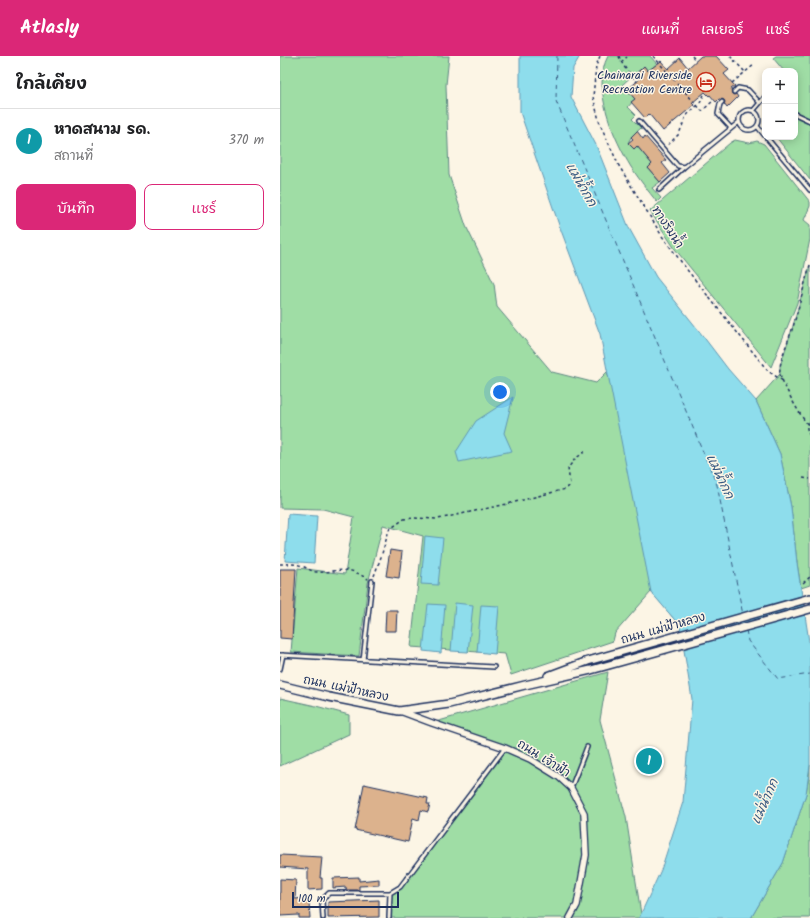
<!DOCTYPE html>
<html lang="th">
<meta charset="utf-8">
<style>
:root{--surface:#fff;--page:#f6f6f6;--text:#202124;--muted:#757577;--line:#e0e0e0;--accent:#db2777}
body{margin:0;font-family:Kalam,"Playpen Sans Thai",sans-serif;background:var(--page);color:var(--text)}
.controls{position:absolute;right:12px;top:12px;display:grid;overflow:hidden;border-radius:8px;box-shadow:0 2px 10px #0003}
.controls button{width:36px;height:36px;display:grid;place-items:center;padding:0;border:0;border-bottom:1px solid var(--line);background:var(--surface);color:var(--text);font:20px sans-serif}
.scale{position:absolute;left:12px;bottom:10px;width:107px;box-sizing:border-box;padding-left:4px;border:2px solid #1b2f5e;border-top:0;font-size:11px;line-height:14px;white-space:nowrap;color:#1b2f5e;-webkit-text-stroke:3px #fcf5e5;paint-order:stroke}
.you{position:absolute;left:220px;top:336px;width:14px;height:14px;margin:-10px;border:3px solid #fff;border-radius:50%;background:#1a73e8;box-shadow:0 0 0 6px #1a73e833}
.badge{display:grid;place-items:center;width:26px;height:26px;border-radius:50%;background:var(--accent);color:#fff;font-size:13px;font-weight:700}
.pin{position:absolute;translate:-50% -50%;border:2px solid #fff;box-shadow:0 1px 4px #0006}
.list{margin:0;padding:0;list-style:none}
h2{display:flex;justify-content:space-between;align-items:center;height:52px;margin:0;padding:0 16px;font-size:17px}
h2 small{font-size:13px;font-weight:400;color:var(--muted)}
.list li{display:grid;grid-template-columns:26px 1fr auto;gap:12px;align-items:center;box-sizing:border-box;height:64px;padding:0 16px;border-top:1px solid var(--line)}
.list b{display:block;font-size:15px;white-space:nowrap}
.list p{margin:0;font-size:13px;white-space:nowrap;color:var(--muted)}
.list em{font-size:13px;font-style:normal;color:var(--muted)}
.actions{display:flex;gap:8px;padding:12px 16px}
.actions a{flex:1;padding:9px 0;border:1px solid var(--accent);border-radius:8px;text-align:center;font-size:14px;color:var(--accent)}
.actions .main{background:var(--accent);color:#fff}
.map{position:relative;flex:none;width:530px;height:862px;overflow:hidden}
header{display:flex;align-items:center;gap:24px;box-sizing:border-box;height:56px;padding:0 20px;background:var(--accent);color:#fff}
header strong{font-size:19px}
nav{display:flex;gap:22px;margin-inline-start:auto;font-size:14px}
main{display:flex}
aside{flex:1;background:var(--surface)}
.map>svg:first-child{display:block}
.green{fill:#9fdda5;stroke:#5d8682}
.water{fill:#8eddec;stroke:#6097b3}
.lines{fill:none;stroke-linecap:round;stroke-linejoin:round}
.ferry{stroke:#385a82;stroke-width:1;stroke-dasharray:5 4;stroke-linecap:butt}
.building{fill:#dcb28d;stroke:#1b2f5e}
.service-casing{stroke:#1b2f5e;stroke-width:6}
.minor-casing{stroke:#1b2f5e;stroke-width:8}
.tertiary-casing{stroke:#1b2f5e;stroke-width:10}
.path{stroke:#1b2f5e;stroke-width:1.5;stroke-dasharray:3 3;stroke-linecap:butt}
.service{stroke:#fcf5e5;stroke-width:3}
.minor{stroke:#fcf5e5;stroke-width:5.5}
.tertiary{stroke:#fcf5e5;stroke-width:7}
.labels{text-anchor:middle;stroke-width:3;stroke-linejoin:round;paint-order:stroke}
.poi-label{font-size:12px;fill:#1b2f5e;stroke:#fcf5e5;text-anchor:end}
.street-label{font-size:12px;fill:#1b2f5e;stroke:#fcf5e5}
.water-label{font-size:13px;font-style:italic;fill:#385a82;stroke:#fcf5e5}
</style>
<header>
<strong>Atlasly</strong>
<nav><a>แผนที่</a><a>เลเยอร์</a><a>แชร์</a></nav>
</header>
<main>
<aside>
<h2>ใกล้เคียง<small></small></h2>
<ul class="list">
<li><span class="badge" style="background:#0f9aa8">1</span><div><b>หาดสนาม รด.</b><p>สถานที่</p></div><em>370 m</em></li>
</ul>
<div class="actions"><a class="main">บันทึก</a><a>แชร์</a></div>
</aside>
<div class="map">
<svg width="530" height="862" viewBox="0 0 530 862">
<rect width="100%" height="100%" fill="#fcf5e5"/>
<filter id="ink" filterUnits="userSpaceOnUse"><feTurbulence type="fractalNoise" baseFrequency=".025" numOctaves="2"/><feDisplacementMap in="SourceGraphic" scale="8" xChannelSelector="R" yChannelSelector="G"/><feConvolveMatrix kernelMatrix="1 2 1 2 8 2 1 2 1" color-interpolation-filters="sRGB"/></filter>
<g filter="url(#ink)">
<path class="green" d="M0,0H169L166,29L169,119L186,170L214,228L217,251L272,316L316,327L327,316L342,364L384,445L406,603L400,570L370,534L371,536L335,577L333,585L231,619L225,598L131,591L143,480L103,469L88,527L79,600L11,596L18,512L65,518L74,461L43,453L0,452Z
M328,0H370L377,8L368,15L364,11L357,16L361,22L360,23L355,17L342,29L355,43L348,51L356,59L352,63L361,72L351,81L348,87L354,93L357,90L372,108L368,112L380,126L372,132L381,142L377,146C368,135 359,123 351,111C334,83 311,32 328,0Z
M496,0H530V124L496,81H515V15H504L493,2Z
M455,84L469,87L477,85L484,88L530,146V150L524,164L530,169V183L517,247L491,311L395,193L370,155L450,87Z
M530,209V529L521,532L517,507L511,451L500,398L476,345L500,318V310L513,270Z
M328,616L320,664L346,761L361,858L359,862H109L110,837L120,831L225,692L152,667Z
M0,642L36,650L69,659V678L0,710Z
M530,709V862H471L503,807L526,738Z"/>
<path class="water" d="M240,0H300L293,12L291,41L316,89L349,172L376,221L416,271L448,313L476,345L500,398L511,451L517,507L530,592V709L526,738L503,807L471,862H359L381,814L403,746L412,643L400,570L371,536L320,278L279,169L240,56Z
M233,341L224,377L232,395L179,406L176,396L196,365Z
M8,458L37,460L34,507L5,505Z
M145,480L163,482L158,529L141,528Z
M175,547L193,549L188,596L171,595Z
M148,548L165,549L161,597L143,595Z
M201,549L219,550L215,598L197,596Z"/>
<g class="lines">
<path class="ferry" d="M277,0L276,45L437,429L463,559
M466,574L468,585L498,623L530,618"/>
</g>
<path class="building" d="M421,0H436L449,14L444,18L455,30L451,33L452,38L454,39L456,38L458,41L447,52L444,48L445,46L444,44L439,43L436,46L430,39L429,40L425,36L412,47L414,49L383,75L369,58L365,62L351,46L355,43L347,34L361,22L357,17L364,10L368,15L381,5L388,13L400,2L408,12Z
M357,75L363,83L365,80L386,104L382,107L390,117L380,126L368,112L372,108L357,90L354,93L348,87L353,83L351,81Z
M110,494L122,496L119,522L106,520Z
M0,513H16L12,583L0,582Z
M106,554H117L116,575H105Z
M84,728L148,742L147,748H150L148,756L141,754L139,764L133,762L128,786L75,774Z
M0,799L42,801L40,822H42V833L28,834V813L0,811Z
M79,821V825L99,823V829L79,830V834H66V831L53,832V822Z
M0,823L16,824L15,843L28,842V847H29L30,862H19V859L0,860Z
M99,844V861L48,862V846Z"/>
<g class="lines">
<g class="service-casing">
<path id="service" d="M454,36L458,32L468,34L480,47
M442,46L440,48L438,58L451,72
M459 64a10 10 0 1 1 20 0a10 10 0 1 1-20 0Z
M473,55L485,41
M515,58L530,65
M359,65L396,108L398,110L404,111L459,66
M477,70L485,80
M486,81L530,134
M379,134L404,111
M0,599L214,611
M83,604L92,525
M0,613L3,599
M291,732L307,691
M43,862L42,844L49,837H110L120,831L225,692
M109,862L110,837"/>
</g>
<g class="minor-casing">
<path id="minor" d="M120,655L152,667L225,692L250,703L279,721L291,732L304,757L306,799L297,849L290,862"/>
</g>
<g class="tertiary-casing">
<path id="tertiary" d="M268,620L308,605L530,542
M0,629L49,641L119,655L169,648L245,629L311,614L530,553"/>
</g>
<path class="path" d="M320,0L316,10L313,41L320,68L339,110L382,180L408,215L488,315L503,325
M339,0C342,10 350,18 357,26
M373,0L422,55L434,44
M412,0L416,5
M450,0L465,16
M341,6L347,1
M452,27L475,8
M388,89L399,78L406,60L420,47L423,41L425,36
M530,209C524,229 519,251 513,271C509,283 498,307 500,318C503,329 522,364 530,371
M530,366C525,370 527,374 530,380
M523,422L530,423
M0,508C7,508 15,507 22,510C27,512 31,515 36,516C46,517 55,514 65,514C73,514 81,519 88,523
M94,520L101,501L109,474L117,468L124,463L134,462L158,463L227,448L286,433L290,429L288,412L295,403L307,394
M523,527L530,521"/>
<use href="#service" class="service"/>
<use href="#minor" class="minor"/>
<use href="#tertiary" class="tertiary"/>
</g>
</g>
<defs>
<g id="hotel-ring" transform="scale(1)"><circle r="9.5" fill="#fcf5e5" stroke="#c8321e" stroke-width="1.5"/><path d="M-6-4.5h1.5V1H6V5H4.5V3h-9V5H-6ZM-4 0a1.8 1.8 0 1 1 3.6 0ZM.5 0V-2.5h3Q6-2.5 6 0Z" fill="#c8321e"/></g>
</defs>
<g fill-rule="evenodd">
<use href="#hotel-ring" x="426" y="26"/>
</g>
<g class="labels">
<g class="poi-label">
<text x="412" y="23">Chainarai Riverside<tspan x="412" dy="14">Recreation Centre</tspan></text>
</g>
<g class="street-label">
<text transform="translate(388 171) rotate(57)" y="4">ทางริมน้ำ</text>
<text transform="translate(383 572) rotate(-16)" y="4">ถนน แม่ฟ้าหลวง</text>
<text transform="translate(66 632) rotate(12)" y="4">ถนน แม่ฟ้าหลวง</text>
<text transform="translate(264 702) rotate(32)" y="4">ถนน เจ้าฟ้า</text>
</g>
<g class="water-label">
<text transform="translate(302 128) rotate(60)" y="5">แม่น้ำกก</text>
<text transform="translate(441 420) rotate(65)" y="5">แม่น้ำกก</text>
<text transform="translate(484 745) rotate(-66)" y="5">แม่น้ำกก</text>
</g>
</g>
</svg>
<div class="controls">
<button>+</button>
<button>−</button>
</div>
<div class="scale">100 m</div>
<div class="you"></div>
<div class="pin badge" style="left:369px;top:705px;background:#0f9aa8">1</div>
</div>
</main>
